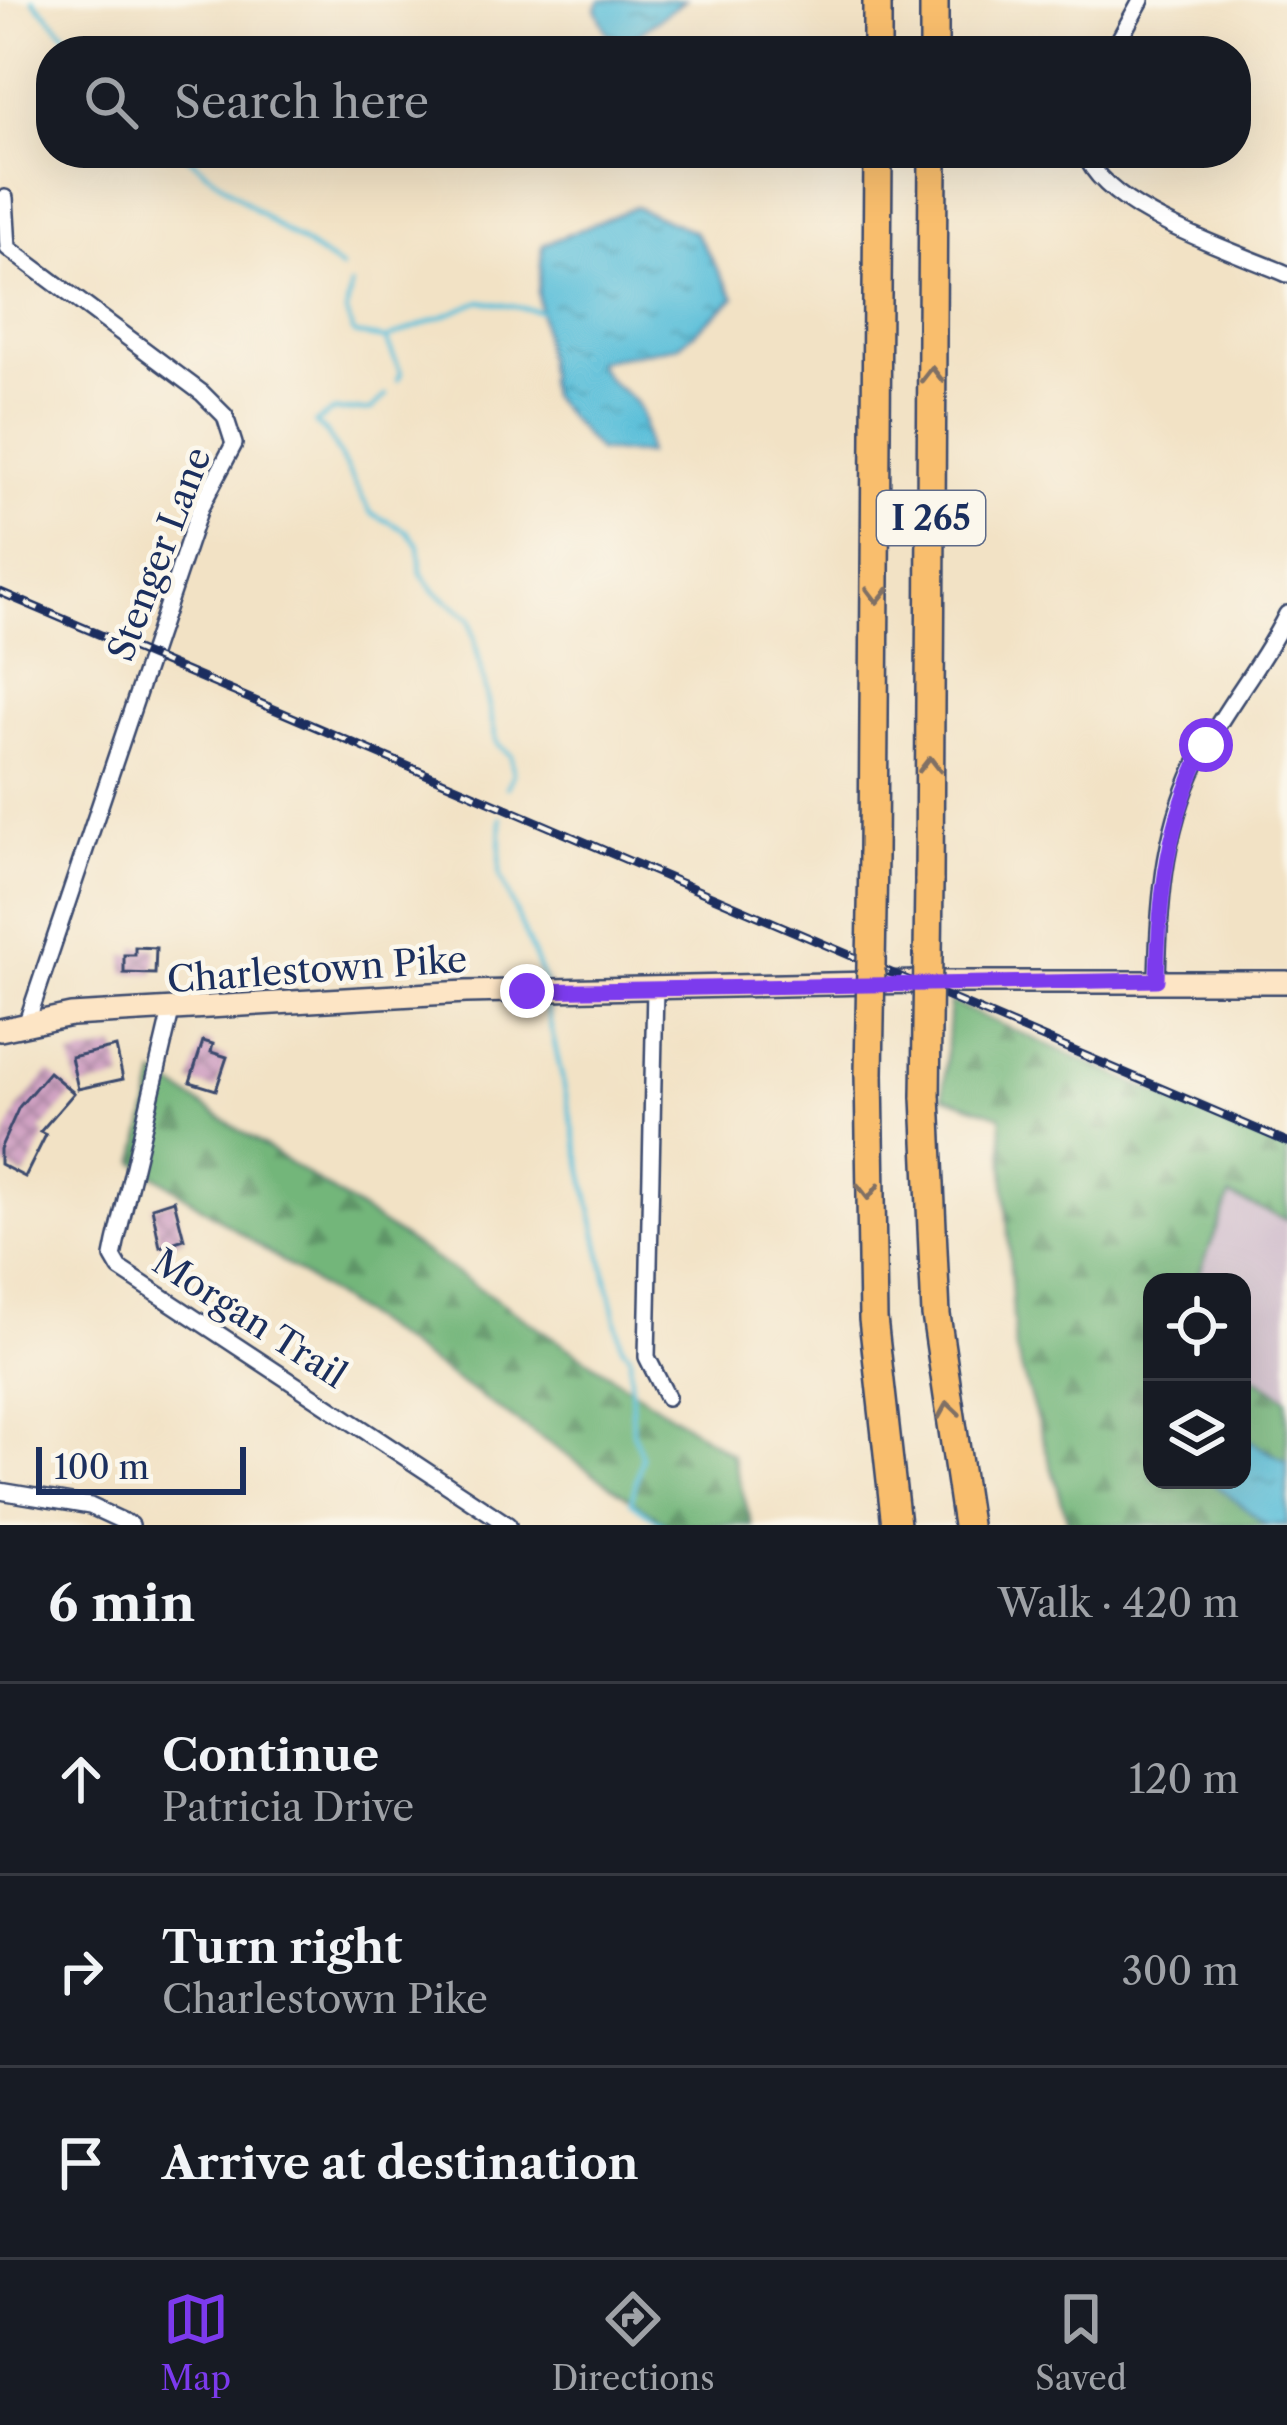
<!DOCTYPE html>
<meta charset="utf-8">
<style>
:root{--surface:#171b24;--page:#20242c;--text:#f1f3f6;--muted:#9ea1a6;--line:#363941;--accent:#7c3aed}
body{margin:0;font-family:"Libre Caslon Text",serif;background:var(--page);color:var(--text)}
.controls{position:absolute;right:36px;bottom:36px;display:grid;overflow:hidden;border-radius:24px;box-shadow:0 12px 48px #0002}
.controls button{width:108px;height:108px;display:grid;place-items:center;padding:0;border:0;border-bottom:3px solid var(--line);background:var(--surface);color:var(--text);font:60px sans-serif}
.scale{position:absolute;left:36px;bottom:30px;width:210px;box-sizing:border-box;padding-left:12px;border:6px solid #1b2f5e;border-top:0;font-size:33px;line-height:42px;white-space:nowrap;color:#1b2f5e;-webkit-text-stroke:9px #fbf7ec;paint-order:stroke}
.stop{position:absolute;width:36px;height:36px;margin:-27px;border:9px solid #7c3aed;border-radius:50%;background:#fff}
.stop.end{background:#7c3aed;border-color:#fff;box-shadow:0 3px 12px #0008}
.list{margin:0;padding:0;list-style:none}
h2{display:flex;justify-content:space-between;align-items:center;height:156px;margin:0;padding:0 48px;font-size:51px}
h2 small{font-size:39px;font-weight:400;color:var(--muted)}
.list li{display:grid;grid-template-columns:78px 1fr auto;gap:36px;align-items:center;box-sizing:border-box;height:192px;padding:0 48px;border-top:3px solid var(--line)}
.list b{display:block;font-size:45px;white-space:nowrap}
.list p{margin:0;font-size:39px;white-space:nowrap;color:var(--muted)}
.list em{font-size:39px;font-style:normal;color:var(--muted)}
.icon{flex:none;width:66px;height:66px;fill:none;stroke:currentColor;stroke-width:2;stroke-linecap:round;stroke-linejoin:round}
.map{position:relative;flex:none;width:1287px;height:1525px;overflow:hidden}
.search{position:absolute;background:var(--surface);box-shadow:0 12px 48px #0002;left:36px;right:36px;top:36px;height:132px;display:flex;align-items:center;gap:30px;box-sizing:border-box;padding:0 42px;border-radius:48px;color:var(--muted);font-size:45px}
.sheet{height:732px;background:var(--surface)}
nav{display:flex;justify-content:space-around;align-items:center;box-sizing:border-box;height:168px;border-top:3px solid var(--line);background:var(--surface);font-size:33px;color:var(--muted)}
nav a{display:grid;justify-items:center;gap:6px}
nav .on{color:var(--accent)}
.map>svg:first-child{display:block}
.industrial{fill:#d0bdcc}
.forest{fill:url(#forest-firs);stroke:#47726c;stroke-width:3}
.water{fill:url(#water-ripples);stroke:#3b779c;stroke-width:3}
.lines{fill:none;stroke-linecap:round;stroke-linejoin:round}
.stream{stroke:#5bbfd9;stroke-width:4.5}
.building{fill:url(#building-cross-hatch)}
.street-casing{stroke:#3b4a6d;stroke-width:20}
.secondary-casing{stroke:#3b4a6d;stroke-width:26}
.highway-casing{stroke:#3b4a6d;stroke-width:32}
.street{stroke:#fff;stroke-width:15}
.secondary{stroke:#fde5c5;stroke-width:21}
.highway{stroke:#f9be6d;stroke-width:27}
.rail-casing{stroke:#1b2f5e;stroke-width:9}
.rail{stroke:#fbf7ec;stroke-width:4.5;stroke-dasharray:14;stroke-linecap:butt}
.highway-bridge-casing{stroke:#3b4a6d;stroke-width:32;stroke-linecap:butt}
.highway-bridge{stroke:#f9be6d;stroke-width:27}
.oneway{stroke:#7f6f65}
.route{stroke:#7c3aed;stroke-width:15}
.labels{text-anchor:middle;stroke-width:9;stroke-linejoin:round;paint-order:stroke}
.shield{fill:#fbf7ec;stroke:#5e6b89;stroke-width:3}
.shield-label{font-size:33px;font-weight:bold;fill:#1b2f5e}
.street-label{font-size:36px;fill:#1b2f5e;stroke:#fbf7ec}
</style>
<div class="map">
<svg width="1287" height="1525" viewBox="0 0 1287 1525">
<defs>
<pattern id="forest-firs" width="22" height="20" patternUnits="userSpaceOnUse" patternTransform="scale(3)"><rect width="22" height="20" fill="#73b67a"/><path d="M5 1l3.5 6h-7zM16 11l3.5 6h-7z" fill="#5e9467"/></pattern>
<pattern id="water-ripples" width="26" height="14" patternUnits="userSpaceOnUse" patternTransform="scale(3)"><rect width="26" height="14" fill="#5bbfd9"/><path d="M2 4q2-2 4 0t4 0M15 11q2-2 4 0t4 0" fill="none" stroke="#4a9cb3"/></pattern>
<pattern id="building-cross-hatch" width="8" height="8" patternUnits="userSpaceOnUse" patternTransform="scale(3)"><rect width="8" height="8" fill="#d0a2c2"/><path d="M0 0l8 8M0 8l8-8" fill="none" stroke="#a884a1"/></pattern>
</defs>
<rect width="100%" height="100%" fill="#fbf7ec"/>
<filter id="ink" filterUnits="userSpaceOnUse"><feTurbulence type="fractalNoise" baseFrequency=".00833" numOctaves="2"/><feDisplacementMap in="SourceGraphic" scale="24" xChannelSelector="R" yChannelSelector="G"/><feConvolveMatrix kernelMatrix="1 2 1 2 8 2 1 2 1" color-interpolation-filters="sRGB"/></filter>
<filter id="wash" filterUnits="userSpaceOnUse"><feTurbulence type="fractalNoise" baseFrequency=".004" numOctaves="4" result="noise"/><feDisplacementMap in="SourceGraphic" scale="48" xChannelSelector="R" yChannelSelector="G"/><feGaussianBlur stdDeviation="2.7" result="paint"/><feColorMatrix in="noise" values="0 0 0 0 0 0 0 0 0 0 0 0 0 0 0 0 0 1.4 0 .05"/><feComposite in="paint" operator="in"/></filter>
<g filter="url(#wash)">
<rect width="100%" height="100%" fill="#f2e2c5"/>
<path class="industrial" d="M1230,1195L1287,1220V1398L1242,1369V1282H1196Z"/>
<path class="forest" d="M950,1002L1287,1150V1220L1230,1196L1196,1282H1152V1480H1242V1369L1287,1398V1525H1069L1015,1348L1001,1116L943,1096Z
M156,1075L732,1455L752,1525H669L136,1162Z"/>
<path class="water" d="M600,0H685L627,42L607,33L596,8Z
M635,207L695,232L735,298L678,346L596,361C619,407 644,377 647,454L598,451L550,396L538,292L543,245Z
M1242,1437L1287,1462V1525H1266L1209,1480H1242Z"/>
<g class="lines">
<path class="stream" d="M33,0L82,51
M183,153L271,222L341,268
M351,286L346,313L354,334L386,339L401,373L398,380
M386,339L481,301L539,311
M386,395L371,410L333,411L315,423L329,436L371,513L407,531L419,546L421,573L434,591L470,618L497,744L511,755L513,774L507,787
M501,818L500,874L545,983
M546,1006L622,1346L630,1355L633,1432L642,1457L631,1502L664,1525"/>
</g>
<g id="blocks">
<path class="building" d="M135,947L156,948L155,974L124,973V955H135Z
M203,1041L213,1044L211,1052L227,1057L216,1090L190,1082Z
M116,1047L123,1079L78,1089L71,1057Z
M49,1072L74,1093L40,1132L46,1135L25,1177L0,1164V1149L19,1107Z
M174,1200L184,1239L160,1247L152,1207Z"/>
</g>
</g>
<g filter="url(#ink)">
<use href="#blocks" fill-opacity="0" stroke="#3b4a6d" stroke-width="3"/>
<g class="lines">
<g class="street-casing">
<path id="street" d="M1113,51L1141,0
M1085,153C1105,211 1232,250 1287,274
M5,198L8,248L202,393L225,416L234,444L200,508L27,1022
M1157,980C1159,899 1164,820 1205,747C1230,701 1264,661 1287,614
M655,988L647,1357L667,1397
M171,1011L116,1242L113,1257L120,1269L508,1525
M0,1491L90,1506L131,1525"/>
</g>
<g class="secondary-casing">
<path id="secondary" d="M0,1030L71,1015L466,992L917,982H1287"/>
</g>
<g class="highway-casing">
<path id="highway" d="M877,0V51
M934,51V0
M873,855L878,153
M929,882L933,153
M869,1074L873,1319L896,1525
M926,1097L936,1315L967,1525"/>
</g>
<use href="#street" class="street"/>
<use href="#secondary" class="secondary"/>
<use href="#highway" class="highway"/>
<g class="rail-casing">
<path id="rail" d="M0,592L1287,1142"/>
</g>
<use href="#rail" class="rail"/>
<g class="highway-bridge-casing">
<path id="highway-bridge" d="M869,1074L873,855
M926,1097L929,882"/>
</g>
<use href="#highway-bridge" class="highway-bridge"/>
</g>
<defs><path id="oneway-chevron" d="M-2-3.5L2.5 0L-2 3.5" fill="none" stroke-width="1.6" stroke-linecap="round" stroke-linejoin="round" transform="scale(3)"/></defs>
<g class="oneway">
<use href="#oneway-chevron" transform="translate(932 375) rotate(-90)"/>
<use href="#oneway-chevron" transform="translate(877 595) rotate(91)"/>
<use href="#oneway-chevron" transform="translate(930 765) rotate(-90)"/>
<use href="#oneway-chevron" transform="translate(868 1191) rotate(90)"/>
<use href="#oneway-chevron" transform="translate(948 1410) rotate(-99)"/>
</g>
</g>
<g class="lines" filter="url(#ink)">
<path class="route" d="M527,991L1157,980C1159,896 1167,820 1206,745"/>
</g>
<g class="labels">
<rect class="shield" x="877" y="491" width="108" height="54" rx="9"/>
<g class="shield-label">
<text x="931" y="530">I 265</text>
</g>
<g class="street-label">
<text transform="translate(159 554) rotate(-69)" y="13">Stenger Lane</text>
<text transform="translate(317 969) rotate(-4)" y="13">Charlestown Pike</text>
<text transform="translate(250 1318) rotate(33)" y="13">Morgan Trail</text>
</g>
</g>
</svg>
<div class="controls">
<button><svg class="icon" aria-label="locate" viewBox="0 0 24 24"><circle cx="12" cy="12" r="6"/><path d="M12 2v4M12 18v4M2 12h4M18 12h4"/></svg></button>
<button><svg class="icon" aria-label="layers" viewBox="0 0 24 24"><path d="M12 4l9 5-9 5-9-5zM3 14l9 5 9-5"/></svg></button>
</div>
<div class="scale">100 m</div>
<div class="stop" style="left:1206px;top:745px"></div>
<div class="stop end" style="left:527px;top:991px"></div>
<div class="search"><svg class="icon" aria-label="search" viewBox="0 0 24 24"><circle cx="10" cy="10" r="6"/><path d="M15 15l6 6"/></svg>Search here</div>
</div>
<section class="sheet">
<h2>6 min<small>Walk · 420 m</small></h2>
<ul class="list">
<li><svg class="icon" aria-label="ahead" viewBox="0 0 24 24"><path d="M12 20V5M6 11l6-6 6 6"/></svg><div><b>Continue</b><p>Patricia Drive</p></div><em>120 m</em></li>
<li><svg class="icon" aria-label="right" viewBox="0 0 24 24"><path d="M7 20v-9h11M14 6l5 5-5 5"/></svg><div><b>Turn right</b><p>Charlestown Pike</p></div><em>300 m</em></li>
<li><svg class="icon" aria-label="arrive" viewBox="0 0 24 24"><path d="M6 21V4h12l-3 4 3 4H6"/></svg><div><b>Arrive at destination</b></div></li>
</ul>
</section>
<nav>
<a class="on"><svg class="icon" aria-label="map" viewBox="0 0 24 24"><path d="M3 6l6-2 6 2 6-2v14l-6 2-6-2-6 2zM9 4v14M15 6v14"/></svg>Map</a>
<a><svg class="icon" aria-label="directions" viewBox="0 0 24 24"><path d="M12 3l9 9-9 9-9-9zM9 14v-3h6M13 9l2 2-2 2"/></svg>Directions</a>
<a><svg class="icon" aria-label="saved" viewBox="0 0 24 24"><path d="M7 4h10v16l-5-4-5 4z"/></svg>Saved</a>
</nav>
